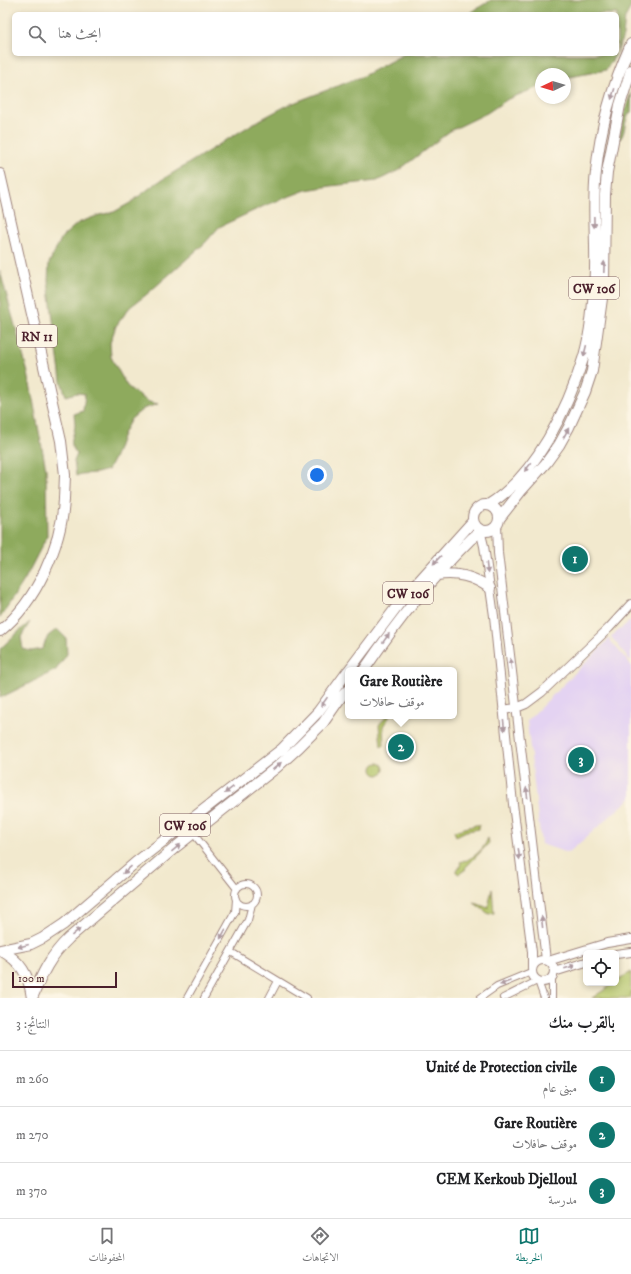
<!DOCTYPE html>
<html lang="ar">
<meta charset="utf-8">
<style>
:root{--surface:#fff;--page:#f6f6f6;--text:#202124;--muted:#757577;--line:#e0e0e0;--accent:#0f766e}
body{margin:0;font-family:"IM FELL DW Pica",Amiri,serif;background:var(--page);color:var(--text);direction:rtl}
.controls{position:absolute;right:12px;bottom:12px;display:grid;overflow:hidden;border-radius:6px;box-shadow:0 2px 6px #0003}
.controls button{width:36px;height:36px;display:grid;place-items:center;padding:0;border:0;border-bottom:1px solid var(--line);background:var(--surface);color:var(--text);font:20px sans-serif}
.compass{position:absolute;left:535px;top:68px;width:36px;height:36px;border-radius:50%;background:var(--surface);box-shadow:0 2px 6px #0003;rotate:266deg}
.scale{position:absolute;left:12px;bottom:10px;width:105px;box-sizing:border-box;padding-left:4px;border:2px solid #4a1f2b;border-top:0;font-size:11px;line-height:14px;white-space:nowrap;color:#4a1f2b;-webkit-text-stroke:3px #fcf5e5;paint-order:stroke}
.you{position:absolute;left:317px;top:475px;width:14px;height:14px;margin:-10px;border:3px solid #fff;border-radius:50%;background:#1a73e8;box-shadow:0 0 0 6px #1a73e833}
.badge{display:grid;place-items:center;width:26px;height:26px;border-radius:50%;background:var(--accent);color:#fff;font-size:13px;font-weight:700}
.pin{position:absolute;translate:-50% -50%;border:2px solid #fff;box-shadow:0 1px 4px #0006}
.popup{position:absolute;left:345px;top:667px;width:112px;height:52px;box-sizing:border-box;display:grid;place-content:center;border-radius:6px;background:var(--surface);filter:drop-shadow(0 1px 3px #0005);font-size:13px;white-space:nowrap;color:var(--muted)}
.popup b{font-size:15px;color:var(--text)}
.popup::after{content:'';position:absolute;left:50%;top:100%;margin-left:-8px;border:8px solid transparent;border-top-color:var(--surface)}
.list{margin:0;padding:0;list-style:none}
h2{display:flex;justify-content:space-between;align-items:center;height:52px;margin:0;padding:0 16px;font-size:17px}
h2 small{font-size:13px;font-weight:400;color:var(--muted)}
.list li{display:grid;grid-template-columns:26px 1fr auto;gap:12px;align-items:center;box-sizing:border-box;height:56px;padding:0 16px;border-top:1px solid var(--line)}
.list b{display:block;font-size:15px;white-space:nowrap}
.list p{margin:0;font-size:13px;white-space:nowrap;color:var(--muted)}
.list em{font-size:13px;font-style:normal;color:var(--muted)}
.icon{flex:none;width:22px;height:22px;fill:none;stroke:currentColor;stroke-width:2;stroke-linecap:round;stroke-linejoin:round}
.map{position:relative;flex:none;width:631px;height:998px;overflow:hidden;direction:ltr}
.search{position:absolute;background:var(--surface);box-shadow:0 2px 6px #0003;left:12px;right:12px;top:12px;height:44px;display:flex;align-items:center;gap:10px;box-sizing:border-box;padding:0 14px;border-radius:6px;color:var(--muted);font-size:15px}
.sheet{height:220px;background:var(--surface)}
nav{display:flex;justify-content:space-around;align-items:center;box-sizing:border-box;height:56px;border-top:1px solid var(--line);background:var(--surface);font-size:11px;color:var(--muted)}
nav a{display:grid;justify-items:center;gap:2px}
nav .on{color:var(--accent)}
.map>svg:first-child{display:block}
.built{fill:#e4d3f2}
.green{fill:#b3c569;stroke:#7e724a}
.forest{fill:#8eaa5d;stroke:#6c6444}
.lines{fill:none;stroke-linecap:round;stroke-linejoin:round}
.minor-casing{stroke:#9e847c;stroke-width:8}
.tertiary-casing{stroke:#9e847c;stroke-width:10}
.primary-casing{stroke:#9e847c;stroke-width:12}
.trunk-casing{stroke:#9e847c;stroke-width:12}
.minor{stroke:#fff;stroke-width:6}
.tertiary{stroke:#fff;stroke-width:8}
.primary{stroke:#fff;stroke-width:10}
.trunk{stroke:#fff;stroke-width:10}
.oneway{fill:#ae9aa0}
.labels{text-anchor:middle;stroke-width:3;stroke-linejoin:round;paint-order:stroke}
.shield{fill:#fcf5e5;stroke:#7f5f63;stroke-width:1}
.shield-label{font-size:13px;font-weight:bold;fill:#4a1f2b}
</style>
<div class="map">
<svg width="631" height="998" viewBox="0 0 631 998">
<rect width="100%" height="100%" fill="#fcf5e5"/>
<filter id="ink" filterUnits="userSpaceOnUse"><feTurbulence type="fractalNoise" baseFrequency=".025" numOctaves="2"/><feDisplacementMap in="SourceGraphic" scale="8" xChannelSelector="R" yChannelSelector="G"/><feConvolveMatrix kernelMatrix="1 2 1 2 8 2 1 2 1" color-interpolation-filters="sRGB"/></filter>
<filter id="wash" filterUnits="userSpaceOnUse"><feTurbulence type="fractalNoise" baseFrequency=".012" numOctaves="4" result="noise"/><feDisplacementMap in="SourceGraphic" scale="16" xChannelSelector="R" yChannelSelector="G"/><feGaussianBlur stdDeviation="0.9" result="paint"/><feColorMatrix in="noise" values="0 0 0 0 0 0 0 0 0 0 0 0 0 0 0 0 0 1.4 0 .05"/><feComposite in="paint" operator="in"/></filter>
<g filter="url(#wash)">
<rect width="100%" height="100%" fill="#f2e9ce"/>
<path class="built" d="M631,620V661L611,637Z
M609,639L631,665V798L568,853L541,844L527,721Z"/>
<path class="green" d="M387,716H390L383,726L384,745L382,746H381L379,725Z
M372 769a6 6 0 1 1 12 0a6 6 0 1 1-12 0Z
M476,825H479V829L466,831L456,836L454,831Z
M488,838L489,843L465,868L466,869L459,874L456,872L461,864L460,862L465,860V861C476,856 484,849 488,838Z
M492,889L494,913L489,914L473,902L488,908Z
M631,972V998H592Z"/>
<path class="forest" d="M491,0H631V7L625,18L623,36L617,53V14H468Z
M404,54H616L606,70L565,78V74H541V86L508,99L487,113L450,131L399,170L377,181L331,186L306,190L264,206L219,227L205,243L146,295L130,307L116,326L110,343L111,357L118,370L127,386L138,395L149,402L158,404L143,409L131,419L123,434L116,454L108,470L97,473L81,474L76,476L74,461L77,454C66,441 75,437 75,424C75,421 74,417 74,414L83,411L85,394L77,393L66,396L61,381L48,281L49,263L62,237L78,223L99,215L114,212L130,203L155,184L254,123L288,105L361,77Z
M631,93V112C623,119 627,133 619,140L623,117Z
M0,271L28,373L46,469L47,536L25,579L0,618Z
M30,622L21,637L23,649L31,651L42,649L48,636L57,629L66,638L67,654L56,670L0,698V649L18,632Z"/>
</g>
<g filter="url(#ink)">
<g class="lines">
<g class="minor-casing">
<path id="minor" d="M193,833L237,889
M235 895a11 11 0 1 1 22 0a11 11 0 1 1-22 0Z
M231,952L307,998
M538,981L544,998
M187,998L235,912L236,899
M204,998L248,920L252,904
M269,998L278,981
M480,998L497,986L531,972
M503,998L537,981
M552,998V977"/>
</g>
<g class="tertiary-casing">
<path id="tertiary" d="M497,525L498,553L546,960
M480,530L484,546L494,616L513,804L532,952V968
M503,710L516,708L526,704L542,692L609,628L631,604
M616,954L631,952
M532 971a11 11 0 1 1 22 0a11 11 0 1 1-22 0Z
M548,961L607,943L631,939
M554,972L586,962"/>
</g>
<g class="primary-casing">
<path id="primary" d="M0,174L61,441L65,475L64,499"/>
</g>
<g class="trunk-casing">
<path id="trunk" d="M488,505C536,476 568,408 584,356C592,328 594,297 595,269C596,237 592,204 596,172C600,129 613,84 631,44
M473 518a13 13 0 1 1 26 0a13 13 0 1 1-26 0Z
M499,519L521,491L546,463L559,445L569,427L585,392L592,371L604,284L605,195L607,172L620,105L631,70
M437,575C457,572 473,576 490,588
M0,631C36,602 62,545 64,499
M349,670L401,601L473,521
M364,670C396,623 430,579 471,539L476,535L484,531
M0,950C21,961 29,975 32,998
M1,950L31,944L43,938L64,924L135,863L282,749L318,712L348,671
M32,998C42,974 50,956 69,938L177,846L277,767L299,747L323,723L341,697L348,690"/>
</g>
<use href="#minor" class="minor"/>
<use href="#tertiary" class="tertiary"/>
<use href="#primary" class="primary"/>
<use href="#trunk" class="trunk"/>
</g>
<defs><path id="oneway-solid" d="M-6-.8H1V-3.2L6.5 0L1 3.2V.8H-6Z"/></defs>
<g class="oneway">
<use href="#oneway-solid" transform="translate(613 94) rotate(107)"/>
<use href="#oneway-solid" transform="translate(594 222) rotate(89)"/>
<use href="#oneway-solid" transform="translate(604 267) rotate(-88)"/>
<use href="#oneway-solid" transform="translate(585 351) rotate(104)"/>
<use href="#oneway-solid" transform="translate(566 433) rotate(-61)"/>
<use href="#oneway-solid" transform="translate(528 467) rotate(129)"/>
<use href="#oneway-solid" transform="translate(437 560) rotate(133)"/>
<use href="#oneway-solid" transform="translate(487 568) rotate(83)"/>
<use href="#oneway-solid" transform="translate(386 638) rotate(-55)"/>
<use href="#oneway-solid" transform="translate(511 664) rotate(-97)"/>
<use href="#oneway-solid" transform="translate(324 702) rotate(125)"/>
<use href="#oneway-solid" transform="translate(504 725) rotate(84)"/>
<use href="#oneway-solid" transform="translate(277 766) rotate(-40)"/>
<use href="#oneway-solid" transform="translate(229 790) rotate(142)"/>
<use href="#oneway-solid" transform="translate(527 793) rotate(-97)"/>
<use href="#oneway-solid" transform="translate(176 848) rotate(-40)"/>
<use href="#oneway-solid" transform="translate(519 854) rotate(83)"/>
<use href="#oneway-solid" transform="translate(127 870) rotate(139)"/>
<use href="#oneway-solid" transform="translate(542 922) rotate(-96)"/>
<use href="#oneway-solid" transform="translate(76 932) rotate(-40)"/>
<use href="#oneway-solid" transform="translate(223 934) rotate(119)"/>
<use href="#oneway-solid" transform="translate(23 946) rotate(166)"/>
<use href="#oneway-solid" transform="translate(570 967) rotate(-17)"/>
<use href="#oneway-solid" transform="translate(505 983) rotate(159)"/>
</g>
</g>
<g class="labels">
<g class="shield">
<rect x="569" y="277" width="50" height="22" rx="3"/>
<rect x="17" y="325" width="40" height="22" rx="3"/>
<rect x="383" y="582" width="50" height="22" rx="3"/>
<rect x="160" y="814" width="50" height="22" rx="3"/>
</g>
<g class="shield-label">
<text x="594" y="293">CW 106</text>
<text x="37" y="341">RN 11</text>
<text x="408" y="598">CW 106</text>
<text x="185" y="830">CW 106</text>
</g>
</g>
</svg>
<div class="controls">
<button><svg class="icon" aria-label="locate" viewBox="0 0 24 24"><circle cx="12" cy="12" r="6"/><path d="M12 2v4M12 18v4M2 12h4M18 12h4"/></svg></button>
</div>
<svg class="compass" viewBox="-18 -18 36 36"><path d="M0-13l5 13h-10z" fill="#e53935"/><path d="M0 13l5-13h-10z" fill="#757577"/></svg>
<div class="scale">100 m</div>
<div class="you"></div>
<div class="pin badge" style="left:575px;top:559px">1</div>
<div class="pin badge" style="left:401px;top:747px">2</div>
<div class="popup"><b>Gare Routière</b>موقف حافلات</div>
<div class="pin badge" style="left:581px;top:760px">3</div>
<div class="search"><svg class="icon" aria-label="search" viewBox="0 0 24 24"><circle cx="10" cy="10" r="6"/><path d="M15 15l6 6"/></svg>ابحث هنا</div>
</div>
<section class="sheet">
<h2>بالقرب منك<small>النتائج: 3</small></h2>
<ul class="list">
<li><span class="badge">1</span><div><b>Unité de Protection civile</b><p>مبنى عام</p></div><em>260 m</em></li>
<li><span class="badge">2</span><div><b>Gare Routière</b><p>موقف حافلات</p></div><em>270 m</em></li>
<li><span class="badge">3</span><div><b>CEM Kerkoub Djelloul</b><p>مدرسة</p></div><em>370 m</em></li>
</ul>
</section>
<nav>
<a class="on"><svg class="icon" aria-label="map" viewBox="0 0 24 24"><path d="M3 6l6-2 6 2 6-2v14l-6 2-6-2-6 2zM9 4v14M15 6v14"/></svg>الخريطة</a>
<a><svg class="icon" aria-label="directions" viewBox="0 0 24 24"><path d="M12 3l9 9-9 9-9-9zM9 14v-3h6M13 9l2 2-2 2"/></svg>الاتجاهات</a>
<a><svg class="icon" aria-label="saved" viewBox="0 0 24 24"><path d="M7 4h10v16l-5-4-5 4z"/></svg>المحفوظات</a>
</nav>
